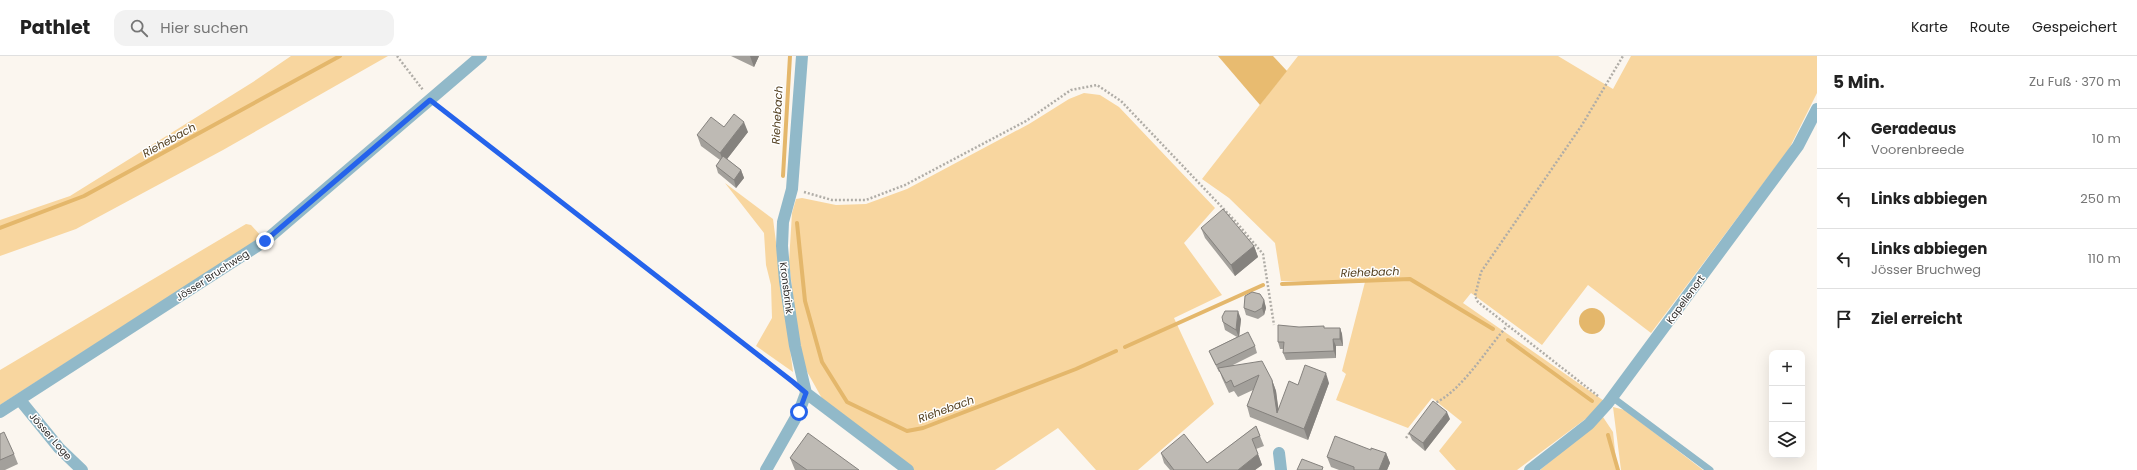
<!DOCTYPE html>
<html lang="de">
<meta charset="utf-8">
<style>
:root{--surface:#fff;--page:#f2f2f2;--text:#222;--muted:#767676;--line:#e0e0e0}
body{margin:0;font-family:Poppins,sans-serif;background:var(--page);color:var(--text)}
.controls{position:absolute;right:12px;bottom:12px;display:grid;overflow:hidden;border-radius:8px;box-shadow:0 4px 16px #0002}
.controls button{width:36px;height:36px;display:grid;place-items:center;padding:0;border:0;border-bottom:1px solid var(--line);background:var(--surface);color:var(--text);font:20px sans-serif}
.stop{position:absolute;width:12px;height:12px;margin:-9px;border:3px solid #2563eb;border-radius:50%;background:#fff}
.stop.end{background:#2563eb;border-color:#fff;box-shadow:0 1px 4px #0008}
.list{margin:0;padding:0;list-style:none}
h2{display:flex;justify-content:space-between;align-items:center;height:52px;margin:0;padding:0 16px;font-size:17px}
h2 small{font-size:13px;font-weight:400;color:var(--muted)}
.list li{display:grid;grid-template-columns:26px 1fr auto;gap:12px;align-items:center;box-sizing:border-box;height:60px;padding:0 16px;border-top:1px solid var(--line)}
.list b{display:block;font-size:15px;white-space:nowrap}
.list p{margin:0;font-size:13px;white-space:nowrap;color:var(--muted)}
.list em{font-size:13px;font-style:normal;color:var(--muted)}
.icon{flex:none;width:22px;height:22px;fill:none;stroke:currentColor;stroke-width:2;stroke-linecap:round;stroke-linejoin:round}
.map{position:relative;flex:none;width:1817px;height:414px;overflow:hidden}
header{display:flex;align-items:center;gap:24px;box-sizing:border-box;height:56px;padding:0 20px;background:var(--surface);border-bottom:1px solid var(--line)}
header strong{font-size:19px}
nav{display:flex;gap:22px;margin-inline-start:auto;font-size:14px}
.search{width:280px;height:36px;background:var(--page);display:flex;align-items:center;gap:10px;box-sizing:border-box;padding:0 14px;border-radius:12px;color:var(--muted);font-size:15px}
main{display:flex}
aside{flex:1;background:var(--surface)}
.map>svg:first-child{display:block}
.green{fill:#f8d69f}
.forest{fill:#e8bb70}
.water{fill:#e4b76b}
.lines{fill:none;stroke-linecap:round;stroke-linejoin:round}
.stream{stroke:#e4b76b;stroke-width:4}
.path{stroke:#b0ada7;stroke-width:2.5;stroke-dasharray:2 2;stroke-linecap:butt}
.service{stroke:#91b9c9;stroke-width:7}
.minor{stroke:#91b9c9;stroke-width:12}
.wall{fill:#a3a09b}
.shaded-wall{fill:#85827e}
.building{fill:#bebab4;stroke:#85827e}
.route{stroke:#2563eb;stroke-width:5}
.labels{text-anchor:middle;stroke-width:3;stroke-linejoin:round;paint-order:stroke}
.street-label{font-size:10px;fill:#2f2d2b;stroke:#fff}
.water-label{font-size:11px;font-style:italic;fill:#544020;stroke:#fff}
</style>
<header>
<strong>Pathlet</strong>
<div class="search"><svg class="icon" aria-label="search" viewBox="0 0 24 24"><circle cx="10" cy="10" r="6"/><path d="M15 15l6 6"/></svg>Hier suchen</div>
<nav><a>Karte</a><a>Route</a><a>Gespeichert</a></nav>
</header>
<main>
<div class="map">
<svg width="1817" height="414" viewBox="0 0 1817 414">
<rect width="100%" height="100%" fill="#fbf6ef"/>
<path class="green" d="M291,0H388L223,94L76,173L0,200V164L70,140L253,26Z
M1298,0H1558L1613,33L1631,0H1817V37L1789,93L1651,277L1588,229L1542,289L1471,237L1463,247L1607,347L1517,414H1456L1439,395L1462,366L1432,342L1408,372L1336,344L1346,318L1342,315L1365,226L1281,225L1275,187L1229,142L1202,123Z
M1084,37L1100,39L1119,51L1215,152L1184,187L1222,239L1174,262L1214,348L1138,414H1096L1058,372L995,414H910L824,346L805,312L798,283L789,206L792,157L796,143L802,142L836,149L866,148L907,133L1029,68L1069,43Z
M725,127L773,163L793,316L756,290L772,262L771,229L766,209L764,177Z
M246,168L251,169L262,181L0,349V314Z
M1613,351L1625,354L1703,414H1621Z
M1603,361L1613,376L1617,414H1540Z"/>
<path class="forest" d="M1218,0H1273L1287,15L1260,49Z"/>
<path class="water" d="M1579 265a13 13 0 1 1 26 0a13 13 0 1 1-26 0Z"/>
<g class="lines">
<path class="stream" d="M783,120L790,0
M797,167L805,245L822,306L847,346L907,375L923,372L1076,313L1116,295
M0,172L84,140L340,0
M1282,228L1410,223L1493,273
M1508,284L1592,345
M1125,291L1263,229
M1608,379L1618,414"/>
<path class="path" d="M397,0L423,34
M439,51L790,324
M804,136L832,144H866L905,129L1026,65L1071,34L1097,29L1121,45L1237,167L1263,198L1274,269
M1598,340L1478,246L1475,240L1481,216L1582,69L1623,0
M1433,348C1461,336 1486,294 1507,270
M1406,382L1411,375"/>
<path class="service" d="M1612,341L1710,414"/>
<path class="minor" d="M802,0L792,133L783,166L782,190L785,225L795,290L806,337L908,414
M20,344L59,392L82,414
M0,356L265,185L481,0
M1279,397L1281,414
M766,414L799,356L806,337
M1530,414L1589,368L1608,347L1798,90L1817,53"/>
</g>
<path class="wall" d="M731,0H759L754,11Z
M724,71L748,76L727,103L741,114L744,122L736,132L718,117L716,110L720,104L701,90L697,79Z
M1201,172L1254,190L1258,201L1235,220L1205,182Z
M1264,244L1266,252L1264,259L1258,263L1246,259L1244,252Z
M1241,263L1239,280L1255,290L1257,297L1233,309L1272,324L1276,335L1278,353L1298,329L1329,327L1308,384L1250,361L1247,350L1253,334L1238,341L1234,335L1229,337L1222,322L1220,316H1219L1212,302L1209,295L1237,281L1225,274L1223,266Z
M1299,271L1325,272H1340L1342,278L1343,290H1336V302L1286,304L1283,297V293H1280L1278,286Z
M1450,363L1425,395L1412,384L1409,377Z
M1256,370L1264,390L1256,393L1262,409L1255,414H1170L1164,407L1161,397L1207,407Z
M0,378L14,398L18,408L5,414H0Z
M1386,397L1390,407L1387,414H1339L1331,411L1327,401Z
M790,402L859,414H795Z"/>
<path class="shaded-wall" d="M750,0H759L754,11Z
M744,66L748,76L724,107L720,97Z
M741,114L744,122L736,132L734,124Z
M1254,190L1258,201L1235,220L1231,209Z
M1264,244L1266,252L1264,259L1262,252Z
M1238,255L1241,263L1239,282L1236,274Z
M1340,272L1342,278L1343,290L1340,283Z
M1333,283L1336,290V302L1334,295Z
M1326,317L1329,327L1308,384L1304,373Z
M1272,324L1276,335L1280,364L1277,357Z
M1447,356L1450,363L1425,395L1423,387Z
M1386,397L1390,407L1387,414H1379Z
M1258,398L1262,409L1255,414H1238Z"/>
<path class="building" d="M734,58L744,66L720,97L697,79L711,61L724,71Z
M723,100L741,114L734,124L716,110Z
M1223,153L1254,190L1231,209L1201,172Z
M1252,236L1260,238L1264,244L1262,252L1255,256L1244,252L1245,240Z
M1225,255H1238L1236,274L1223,266L1222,261Z
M1278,269L1299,271L1324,270V272H1340V283H1333L1334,295L1283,297L1284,286H1278Z
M1248,276L1255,290L1216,309L1209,295Z
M1262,305L1272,324L1277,357L1289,325L1298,329L1305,309L1326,317L1304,373L1247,350L1259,319L1234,331L1231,324L1226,327L1218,312Z
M1433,345L1447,356L1423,387L1409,377Z
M1256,370L1260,380L1252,383L1258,398L1238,414H1174L1161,397L1184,378L1207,407Z
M4,376L14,398L0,404V378Z
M808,377L859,414H807L790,402Z
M1335,380L1371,394V392L1386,397L1379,414H1354V411L1327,401Z
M1302,403L1323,411L1322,414H1297Z"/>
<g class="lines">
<path class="route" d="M265,185L430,44L793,326L806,337L799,356"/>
</g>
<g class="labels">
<g class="street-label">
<text transform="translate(212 219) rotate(-33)" y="4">Jösser Bruchweg</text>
<text transform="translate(787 232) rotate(83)" y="4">Kronsbrink</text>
<text transform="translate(1685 243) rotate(-54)" y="4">Kapellenort</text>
<text transform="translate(51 380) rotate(49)" y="4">Jösser Loge</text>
</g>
<g class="water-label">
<text transform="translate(777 59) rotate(-87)" y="4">Riehebach</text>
<text transform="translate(169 84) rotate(-29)" y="4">Riehebach</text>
<text transform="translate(1370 216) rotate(-2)" y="4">Riehebach</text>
<text transform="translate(946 353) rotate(-20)" y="4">Riehebach</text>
</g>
</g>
</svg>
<div class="controls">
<button>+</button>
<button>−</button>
<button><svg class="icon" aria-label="layers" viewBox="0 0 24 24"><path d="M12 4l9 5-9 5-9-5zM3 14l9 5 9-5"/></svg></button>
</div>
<div class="stop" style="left:799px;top:356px"></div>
<div class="stop end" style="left:265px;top:185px"></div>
</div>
<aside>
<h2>5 Min.<small>Zu Fuß · 370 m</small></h2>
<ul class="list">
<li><svg class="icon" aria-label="ahead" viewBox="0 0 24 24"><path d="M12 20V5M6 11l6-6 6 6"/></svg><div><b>Geradeaus</b><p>Voorenbreede</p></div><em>10 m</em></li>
<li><svg class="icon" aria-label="left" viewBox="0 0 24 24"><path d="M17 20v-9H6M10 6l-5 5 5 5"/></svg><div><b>Links abbiegen</b></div><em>250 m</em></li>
<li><svg class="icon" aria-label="left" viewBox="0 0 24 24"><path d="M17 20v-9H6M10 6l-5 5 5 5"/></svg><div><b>Links abbiegen</b><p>Jösser Bruchweg</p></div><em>110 m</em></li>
<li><svg class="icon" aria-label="arrive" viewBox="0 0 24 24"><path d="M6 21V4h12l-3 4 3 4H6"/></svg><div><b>Ziel erreicht</b></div></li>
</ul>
</aside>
</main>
